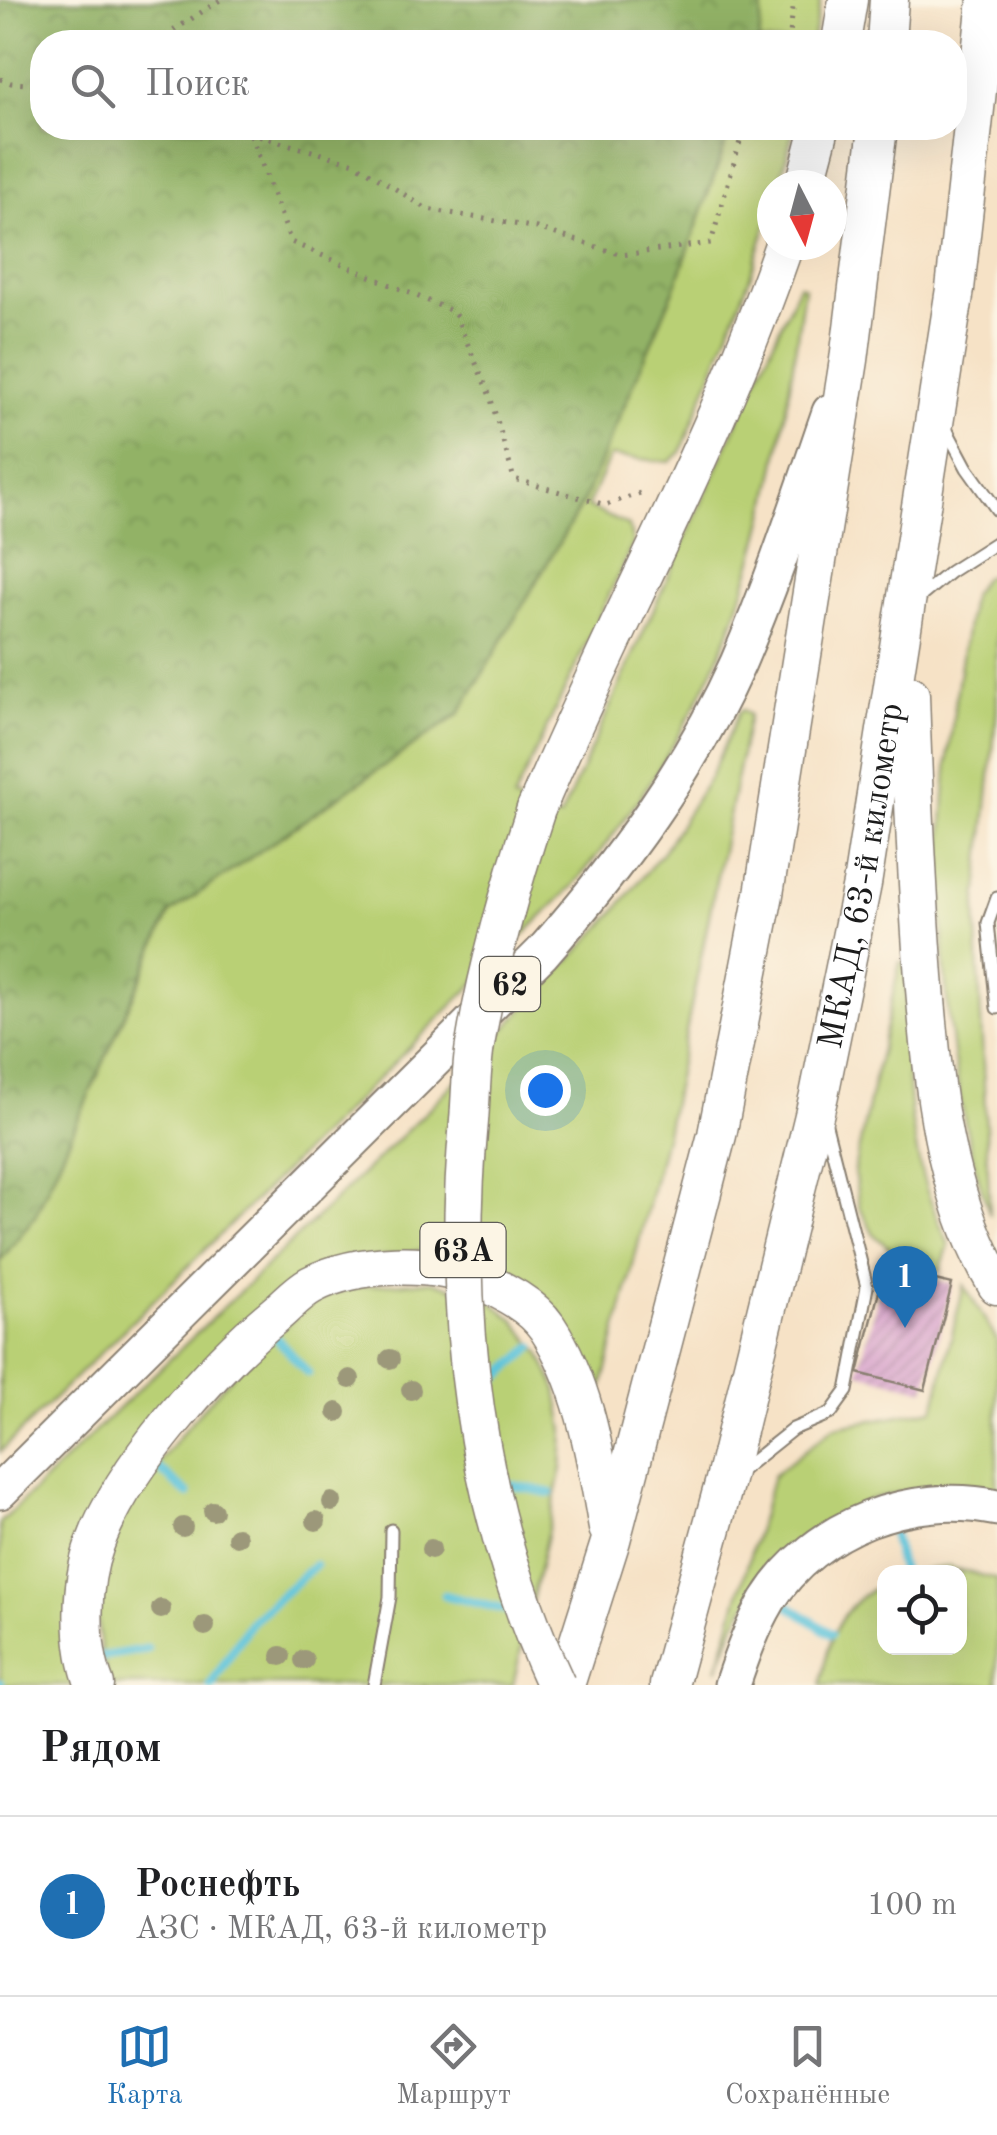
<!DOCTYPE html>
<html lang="ru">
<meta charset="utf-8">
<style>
:root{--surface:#fff;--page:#f2f2f2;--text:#202124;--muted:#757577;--line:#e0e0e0;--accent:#1f6fb2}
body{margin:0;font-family:"Old Standard TT",serif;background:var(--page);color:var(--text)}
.controls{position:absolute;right:30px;bottom:30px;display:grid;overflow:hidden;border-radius:20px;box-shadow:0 10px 40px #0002}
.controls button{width:90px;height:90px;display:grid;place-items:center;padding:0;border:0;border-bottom:2px solid var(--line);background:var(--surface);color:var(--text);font:50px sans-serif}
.compass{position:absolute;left:757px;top:170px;width:90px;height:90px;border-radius:50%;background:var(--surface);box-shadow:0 10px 40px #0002;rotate:174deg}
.you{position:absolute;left:545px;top:1090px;width:35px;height:35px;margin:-25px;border:8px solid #fff;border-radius:50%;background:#1a73e8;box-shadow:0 0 0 15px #1a73e833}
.badge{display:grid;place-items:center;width:65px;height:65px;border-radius:50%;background:var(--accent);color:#fff;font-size:32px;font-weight:700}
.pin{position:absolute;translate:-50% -82px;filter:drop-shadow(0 2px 5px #0008)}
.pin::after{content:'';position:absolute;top:52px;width:35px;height:30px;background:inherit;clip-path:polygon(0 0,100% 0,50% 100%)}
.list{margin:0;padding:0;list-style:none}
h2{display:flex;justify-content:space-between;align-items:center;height:130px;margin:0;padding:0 40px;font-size:42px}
h2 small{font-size:32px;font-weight:400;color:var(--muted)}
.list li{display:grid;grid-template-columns:65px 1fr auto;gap:30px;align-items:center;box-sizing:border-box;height:180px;padding:0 40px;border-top:2px solid var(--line)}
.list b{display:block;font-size:38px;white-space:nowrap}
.list p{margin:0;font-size:32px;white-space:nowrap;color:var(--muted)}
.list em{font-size:32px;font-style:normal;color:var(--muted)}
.icon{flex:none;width:55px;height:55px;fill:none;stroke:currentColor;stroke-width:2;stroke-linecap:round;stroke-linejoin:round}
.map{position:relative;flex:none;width:997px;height:1685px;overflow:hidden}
.search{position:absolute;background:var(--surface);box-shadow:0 10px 40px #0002;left:30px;right:30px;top:30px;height:110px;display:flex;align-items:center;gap:25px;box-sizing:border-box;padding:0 35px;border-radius:40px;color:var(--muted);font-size:38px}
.sheet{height:310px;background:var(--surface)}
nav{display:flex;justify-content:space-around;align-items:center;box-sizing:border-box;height:140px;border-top:2px solid var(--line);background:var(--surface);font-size:28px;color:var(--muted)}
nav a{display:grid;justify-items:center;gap:5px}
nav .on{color:var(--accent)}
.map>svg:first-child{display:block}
.green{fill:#b9d075;stroke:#6a7648;stroke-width:2.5}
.forest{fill:url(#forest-crowns);stroke:#576741;stroke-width:2.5}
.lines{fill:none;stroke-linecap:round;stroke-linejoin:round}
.stream{stroke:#5ec4db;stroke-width:9}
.building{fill:url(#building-hatch)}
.service-casing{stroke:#897f71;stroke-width:15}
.primary-casing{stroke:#897f71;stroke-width:39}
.trunk-casing{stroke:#897f71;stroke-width:41}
.path{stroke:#897f71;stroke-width:5;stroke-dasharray:2.5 8;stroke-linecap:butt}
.service{stroke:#fff;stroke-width:11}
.primary{stroke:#fff;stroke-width:35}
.trunk{stroke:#fff;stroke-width:38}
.trunk-bridge-casing{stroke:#897f71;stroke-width:41;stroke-linecap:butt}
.trunk-bridge{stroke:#fff;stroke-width:38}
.tree{fill:#9c987a}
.labels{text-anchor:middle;stroke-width:8;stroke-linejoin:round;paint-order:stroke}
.shield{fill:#fcf5e5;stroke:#5f5d58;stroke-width:2.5}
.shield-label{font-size:32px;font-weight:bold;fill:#1c1c1c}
.street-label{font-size:35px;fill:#1c1c1c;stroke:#fcf5e5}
</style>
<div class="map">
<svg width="997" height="1685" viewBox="0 0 997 1685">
<defs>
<pattern id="forest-crowns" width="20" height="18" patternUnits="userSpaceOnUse" patternTransform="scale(2.5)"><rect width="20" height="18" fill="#92b266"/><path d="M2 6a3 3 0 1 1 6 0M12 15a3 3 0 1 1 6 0" fill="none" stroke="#7d9858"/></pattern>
<pattern id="building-hatch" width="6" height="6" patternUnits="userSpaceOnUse" patternTransform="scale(2.5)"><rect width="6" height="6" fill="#d397c9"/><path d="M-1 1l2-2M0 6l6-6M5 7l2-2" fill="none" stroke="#aa7aa2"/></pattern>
</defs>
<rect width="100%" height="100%" fill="#fcf5e5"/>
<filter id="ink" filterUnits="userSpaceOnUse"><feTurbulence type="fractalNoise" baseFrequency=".01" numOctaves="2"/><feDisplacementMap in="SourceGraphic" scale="20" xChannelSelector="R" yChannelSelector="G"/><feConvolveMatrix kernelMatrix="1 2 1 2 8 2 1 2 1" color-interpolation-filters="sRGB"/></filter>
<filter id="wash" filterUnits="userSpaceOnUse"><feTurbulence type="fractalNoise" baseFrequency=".0048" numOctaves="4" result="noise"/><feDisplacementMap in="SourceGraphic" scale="40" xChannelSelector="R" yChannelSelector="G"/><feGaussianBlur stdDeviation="2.25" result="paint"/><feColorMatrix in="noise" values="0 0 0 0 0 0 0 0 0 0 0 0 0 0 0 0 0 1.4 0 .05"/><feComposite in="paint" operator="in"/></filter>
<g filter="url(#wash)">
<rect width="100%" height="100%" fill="#f6e2c6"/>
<path class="green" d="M763,0H821L812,42H759Z
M731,128H794L779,185H772V207L750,277L681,452L670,462L610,456L587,507L629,526L633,544L513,800L560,818L799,285L804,287C787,414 767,554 712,672C675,751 626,822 571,888L0,1452V1261L35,1216L170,913L459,714L583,502L676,285Z
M997,573V710L976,910L990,1215C945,1086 934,907 947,771C952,713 963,655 971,597L983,578Z
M743,710L749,715L666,1133L603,1385L591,1387L556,1309L526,1280L501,1267L429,1249L331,1265L116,1479L80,1685H0V1523L424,1114L608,920L664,850L710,777L739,712Z
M900,962L907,964C906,1037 904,1117 926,1188C932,1207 941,1226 949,1245L940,1271L896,1253L875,1236L859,1207L854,1170Z
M432,1281L488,1299L515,1321L540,1353L557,1390L564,1431L562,1468L513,1685H110C95,1643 92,1584 111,1542C143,1470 228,1373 289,1323C298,1315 308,1304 319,1299C354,1283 395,1284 432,1281Z
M964,1285L997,1340V1490L980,1486L922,1488L871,1499L822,1524L755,1591L735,1624L717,1670L773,1476L834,1427L934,1409Z
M948,1567L997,1579V1685H821C827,1639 840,1604 884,1583V1648H960V1572H909Z"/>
<path class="forest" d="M0,0H763L759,42H42V128H731L676,285L583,502L459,714L170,913L35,1216L0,1261Z"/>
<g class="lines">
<path class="stream" d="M272,1333L308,1373
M487,1387L533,1347
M153,1464L188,1494
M500,1483L551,1493
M892,1531L902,1572
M444,1595L514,1612
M789,1606L831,1634
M100,1657L147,1649
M0,1683V1685
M211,1685L250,1623L315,1565"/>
</g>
<g id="blocks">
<path class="building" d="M885,1268L952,1284L925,1390L858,1373Z"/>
</g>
</g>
<g filter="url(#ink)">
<use href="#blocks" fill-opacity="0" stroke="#897f71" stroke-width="2.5"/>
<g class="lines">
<g class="service-casing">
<path id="service" d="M944,425L967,468L997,510
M915,601L950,572L997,542
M997,898L988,923L997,1008
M739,1472L793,1429L831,1413L847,1391L867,1287L826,1125
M374,1685L390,1597L391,1530"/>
</g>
<g class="primary-casing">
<path id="primary" d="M0,1491L542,953C619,865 690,770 738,663C773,582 801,496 830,412
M732,1685C742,1655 752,1627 768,1600C815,1525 913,1490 997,1508"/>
</g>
<g class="trunk-casing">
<g id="trunk">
<path d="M841,42L848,0"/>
<path d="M886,42L889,0"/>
<path d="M805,185L820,128"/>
<path d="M910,695C913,789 917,883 924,977C933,1082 942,1193 997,1285"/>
<path d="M536,809C616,620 717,440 784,245"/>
<path d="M95,1685C79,1645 80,1584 95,1544C122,1468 214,1365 276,1314C287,1305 298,1292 311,1285C357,1261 433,1259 480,1280C503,1291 532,1305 547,1327C586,1386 596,1461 608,1528"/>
<path d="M565,1685L611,1540L717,1135L764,894L849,360L878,128"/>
<path id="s1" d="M669,1685L724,1484L819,1095L862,884L955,289L987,0"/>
</g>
</g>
<path class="path" d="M156,42L220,0
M789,42L794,0
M0,79L11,83L42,85
M229,128L355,163L427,209L537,228L622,255L711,243L741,138L753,128
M251,135L291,242L454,312L490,396L514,479L606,505L646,491"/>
<use href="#service" class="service"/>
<use href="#primary" class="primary"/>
<use href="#trunk" class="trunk"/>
<g class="trunk-bridge-casing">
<path id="trunk-bridge" d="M536,809C511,885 488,966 475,1045C471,1070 471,1096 469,1121C451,1313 474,1509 556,1685"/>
</g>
<use href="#trunk-bridge" class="trunk-bridge"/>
</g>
<g class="tree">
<circle cx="390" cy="1359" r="10"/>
<circle cx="350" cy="1379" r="10"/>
<circle cx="411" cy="1390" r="10"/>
<circle cx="337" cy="1412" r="10"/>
<circle cx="332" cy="1502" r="10"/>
<circle cx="213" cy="1511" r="10"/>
<circle cx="316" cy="1521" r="10"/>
<circle cx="183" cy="1527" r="10"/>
<circle cx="237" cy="1537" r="10"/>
<circle cx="431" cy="1549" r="10"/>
<circle cx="161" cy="1609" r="10"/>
<circle cx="205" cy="1626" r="10"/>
<circle cx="281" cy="1656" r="10"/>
<circle cx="304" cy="1660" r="10"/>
</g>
</g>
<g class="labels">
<g class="shield">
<rect x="480" y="957" width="60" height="54" rx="8"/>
<rect x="420.5" y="1223" width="85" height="54" rx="8"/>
</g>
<g class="shield-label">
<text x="510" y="995">62</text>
<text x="463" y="1261">63A</text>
</g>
<g class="street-label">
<text dy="12" stroke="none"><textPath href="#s1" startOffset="832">МКАД, 63-й километр</textPath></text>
</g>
</g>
</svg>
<div class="controls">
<button><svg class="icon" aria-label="locate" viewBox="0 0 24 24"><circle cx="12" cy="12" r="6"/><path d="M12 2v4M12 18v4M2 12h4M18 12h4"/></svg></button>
</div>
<svg class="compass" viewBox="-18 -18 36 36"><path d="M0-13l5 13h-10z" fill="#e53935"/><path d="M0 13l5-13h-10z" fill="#757577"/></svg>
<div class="you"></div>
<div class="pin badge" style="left:905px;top:1328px">1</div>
<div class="search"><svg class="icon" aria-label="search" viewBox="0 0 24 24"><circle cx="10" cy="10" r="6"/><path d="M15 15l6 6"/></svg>Поиск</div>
</div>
<section class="sheet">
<h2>Рядом<small></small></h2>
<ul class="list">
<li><span class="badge">1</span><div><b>Роснефть</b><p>АЗС · МКАД, 63-й километр</p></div><em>100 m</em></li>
</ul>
</section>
<nav>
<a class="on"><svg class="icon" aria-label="map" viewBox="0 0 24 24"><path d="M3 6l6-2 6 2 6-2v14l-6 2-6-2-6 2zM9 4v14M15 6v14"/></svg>Карта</a>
<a><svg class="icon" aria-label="directions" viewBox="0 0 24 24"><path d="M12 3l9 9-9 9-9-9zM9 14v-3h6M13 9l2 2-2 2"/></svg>Маршрут</a>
<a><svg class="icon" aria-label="saved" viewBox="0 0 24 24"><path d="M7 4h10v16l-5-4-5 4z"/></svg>Сохранённые</a>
</nav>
